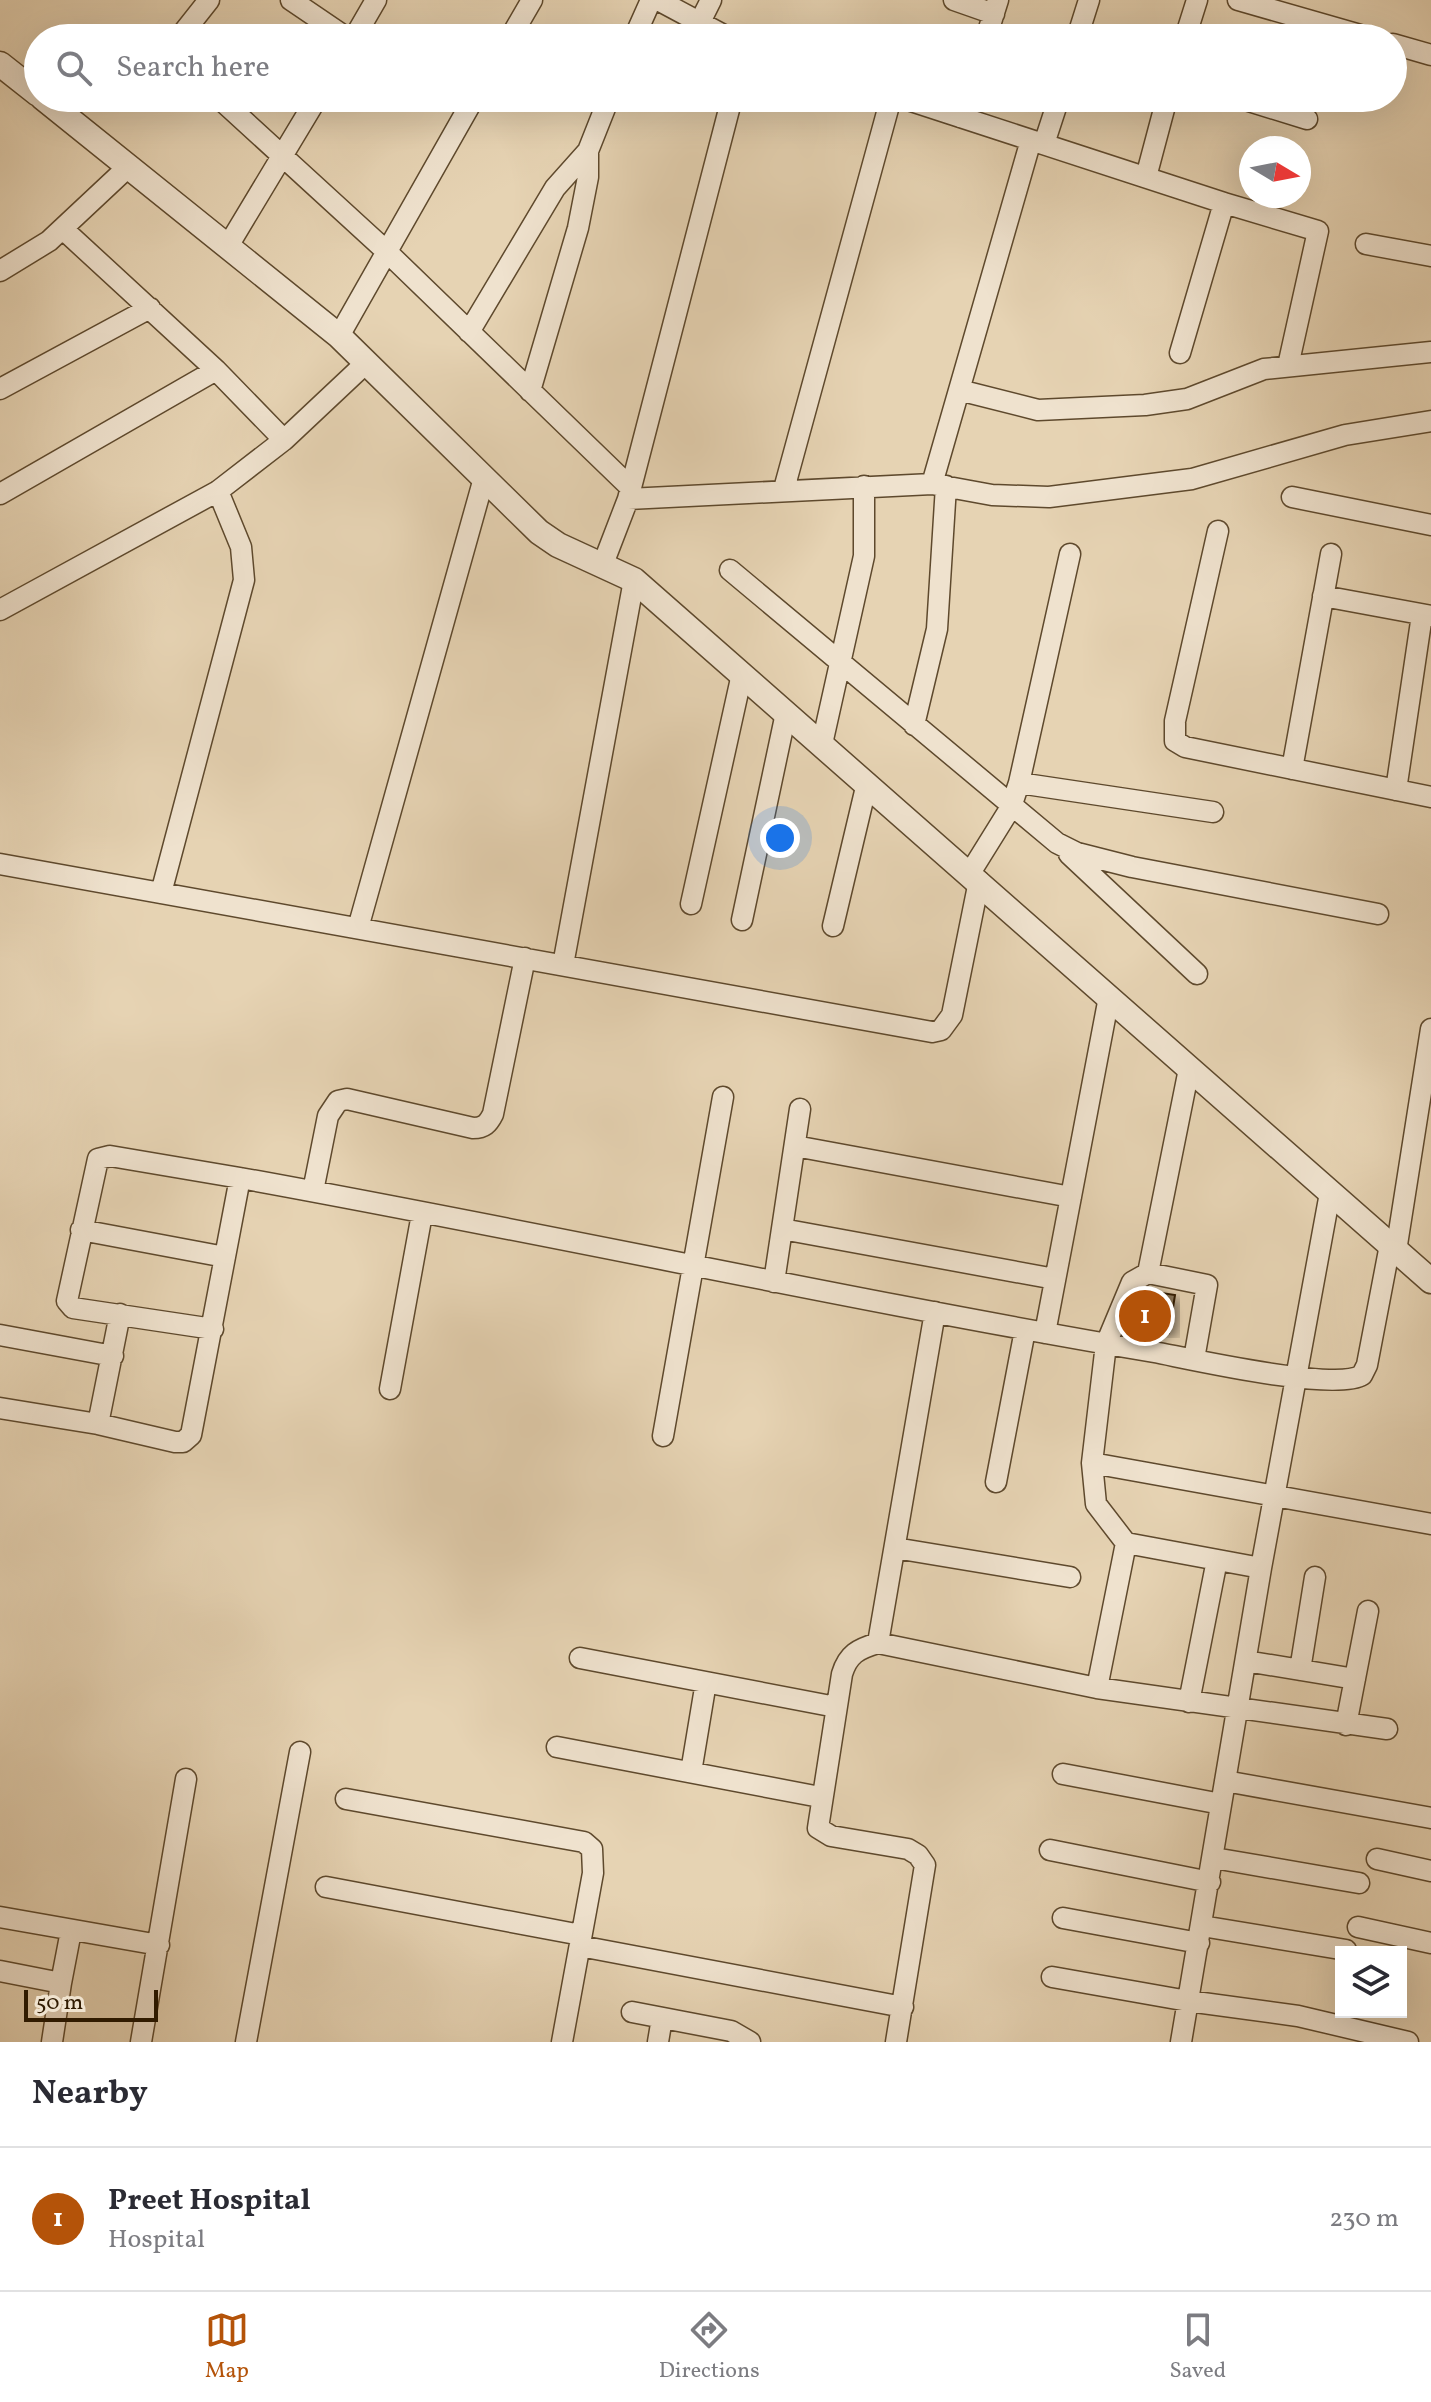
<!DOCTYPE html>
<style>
:root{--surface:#fff;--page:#f7f7f7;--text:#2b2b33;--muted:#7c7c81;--line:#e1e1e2;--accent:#b45309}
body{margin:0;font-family:Vollkorn,serif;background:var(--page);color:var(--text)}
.controls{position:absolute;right:24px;bottom:24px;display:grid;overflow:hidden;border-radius:0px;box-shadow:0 8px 32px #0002}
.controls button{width:72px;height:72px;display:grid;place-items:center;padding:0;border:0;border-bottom:2px solid var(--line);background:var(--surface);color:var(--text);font:40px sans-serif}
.compass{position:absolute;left:1239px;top:136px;width:72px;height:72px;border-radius:50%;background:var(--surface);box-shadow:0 8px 32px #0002;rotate:100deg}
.scale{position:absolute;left:24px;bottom:20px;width:134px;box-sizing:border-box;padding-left:8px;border:4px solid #311b00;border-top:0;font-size:22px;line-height:28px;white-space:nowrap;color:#311b00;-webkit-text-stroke:6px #efe2ce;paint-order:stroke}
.you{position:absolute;left:780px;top:838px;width:28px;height:28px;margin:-20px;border:6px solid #fff;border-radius:50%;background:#1a73e8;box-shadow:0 0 0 12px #1a73e833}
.badge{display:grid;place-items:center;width:52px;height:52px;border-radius:50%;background:var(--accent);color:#fff;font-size:26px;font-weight:700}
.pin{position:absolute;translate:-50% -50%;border:4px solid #fff;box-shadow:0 2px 8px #0006}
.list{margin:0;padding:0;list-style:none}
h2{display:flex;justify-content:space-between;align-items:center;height:104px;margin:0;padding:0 32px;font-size:34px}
h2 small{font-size:26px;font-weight:400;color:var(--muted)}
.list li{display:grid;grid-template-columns:52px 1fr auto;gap:24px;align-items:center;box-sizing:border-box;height:144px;padding:0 32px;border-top:2px solid var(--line)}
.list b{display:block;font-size:30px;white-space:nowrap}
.list p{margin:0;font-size:26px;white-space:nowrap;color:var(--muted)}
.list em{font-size:26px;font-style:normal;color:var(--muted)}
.icon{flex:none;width:44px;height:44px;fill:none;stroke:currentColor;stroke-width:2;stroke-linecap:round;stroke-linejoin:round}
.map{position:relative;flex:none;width:1431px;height:2042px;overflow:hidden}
.search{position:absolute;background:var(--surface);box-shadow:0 8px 32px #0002;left:24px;right:24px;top:24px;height:88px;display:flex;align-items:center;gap:20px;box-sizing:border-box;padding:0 28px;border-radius:44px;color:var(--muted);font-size:30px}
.sheet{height:248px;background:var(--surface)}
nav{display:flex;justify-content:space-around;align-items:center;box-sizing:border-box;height:112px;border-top:2px solid var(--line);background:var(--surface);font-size:22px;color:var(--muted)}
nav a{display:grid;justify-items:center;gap:4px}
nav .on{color:var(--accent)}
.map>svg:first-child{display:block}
.building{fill:#8f7b5d;stroke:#311b00;stroke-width:2;filter:url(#shadow)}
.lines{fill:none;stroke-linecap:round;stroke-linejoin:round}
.minor-casing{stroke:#5e492d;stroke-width:23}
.tertiary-casing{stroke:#5e492d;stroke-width:27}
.minor{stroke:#efe2ce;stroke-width:20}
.tertiary{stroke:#efe2ce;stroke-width:24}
</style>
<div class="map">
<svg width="1431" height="2042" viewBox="0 0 1431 2042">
<defs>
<filter id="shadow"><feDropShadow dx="9" dy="5" stdDeviation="4" flood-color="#0004"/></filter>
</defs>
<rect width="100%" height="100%" fill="#e6d3b3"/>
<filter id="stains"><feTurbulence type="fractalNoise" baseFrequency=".0025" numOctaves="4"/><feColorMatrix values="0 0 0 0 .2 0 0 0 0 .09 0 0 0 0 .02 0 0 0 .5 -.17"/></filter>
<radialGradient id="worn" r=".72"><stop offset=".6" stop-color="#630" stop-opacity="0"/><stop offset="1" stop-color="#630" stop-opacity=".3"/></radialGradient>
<path class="building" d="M1136,1289L1175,1295L1169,1333L1130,1326Z"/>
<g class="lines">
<g class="minor-casing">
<path id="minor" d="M291,0L347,38
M658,0L729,38
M954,0L994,14
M1238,0L1371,38
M700,22L711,0
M179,38L209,0
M354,38L376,0
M510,38L532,0
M634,38L651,0
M986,38L998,0
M1077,38L1089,0
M1185,38L1197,0
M1393,44L1431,55
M219,98L385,250L631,488
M902,98L1224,203L1180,353
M1239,98L1307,119
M960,117L967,98
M1044,144L1059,98
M1146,177L1167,98
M1224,203L1318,231L1288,366
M64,230L216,370L284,440
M1366,244L1431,256
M228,246L317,98
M0,271L49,241L128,167
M469,332L555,188L588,151
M339,336L474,98
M0,389L150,308
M959,390L1038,410L1145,405L1187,399L1264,369L1431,352
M530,391L578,228L588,177V151L609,98
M932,484L1031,140
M784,489L891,98
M0,494L216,370
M1292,497L1431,525
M628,499L932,484L992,495L1049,497L1192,479L1345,435L1431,421
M1218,531L1175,721V741L1185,747L1431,797
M603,564L628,499L732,98
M730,570L1057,843L1077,853L1132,867L1378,914
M1323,596L1431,616
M0,610L218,491L284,440L367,362
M914,725L937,629L946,486
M822,744L864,556V486
M1292,769L1331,554
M1019,783L1213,812
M1396,790L1422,615
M1069,854L1197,974
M0,864L932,1032L941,1030L952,1015L979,881
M970,873L1011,807L1019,783L1070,554
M161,893L244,580L241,547L218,491
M691,904L742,674
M742,920L786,713
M833,926L867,783
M358,928L484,478
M563,965L634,580
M1189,1069L1148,1273L1207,1285L1194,1359
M795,1146L1071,1197
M313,1191L328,1116L338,1101L347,1099L473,1128C484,1128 488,1124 493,1114L525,958
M782,1229L1055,1279
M81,1230L225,1257
M1396,1251L1431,1029
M774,1282L800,1109
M213,1329L73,1308L67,1301L98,1159L110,1156L240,1178C545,1233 848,1300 1154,1352C1191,1359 1335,1392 1362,1375L1367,1365L1390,1245
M1045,1333L1109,997
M0,1335L113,1356
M390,1389L422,1214
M0,1408L98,1424L175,1442H183L191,1435L240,1178
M98,1424L120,1314
M663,1436L723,1097
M1092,1463L1431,1524
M996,1482L1025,1330
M1126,1543L1096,1504L1092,1463L1106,1344L1132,1282L1148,1273
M895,1548L1070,1577
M878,1643L935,1312
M580,1658L836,1707
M1246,1661L1355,1679
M1300,1670L1315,1577
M1097,1688L1126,1543L1261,1568
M1189,1702L1217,1560
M1346,1725L1368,1611
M557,1747L820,1797
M691,1772L706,1682
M1063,1774L1221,1804
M1225,1781L1431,1818
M346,1799L584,1842L592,1849L593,1873L562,2042
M1050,1850L1210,1882
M1214,1858L1359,1883
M1377,1859L1431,1871
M326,1887L581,1935
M0,1917L159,1945
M1063,1918L1199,1943
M1202,1926L1346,1950
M1358,1927L1431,1943
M580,1946L903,2007
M0,1971L61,1983L52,2042
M1052,1977L1188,2001L1298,2016L1408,2042
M61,1983L71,1931
M632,2012L731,2031L750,2042
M141,2042L186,1779
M246,2042L300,1752
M658,2042L662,2018
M896,2042L925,1865L918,1855L908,1849L831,1836L818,1828L842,1674C848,1654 858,1649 878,1643L1097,1688L1387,1729
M1181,2042L1261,1568L1330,1193"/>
</g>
<g class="tertiary-casing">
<path id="tertiary" d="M0,64L38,94
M43,98L339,336L539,532L558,545L634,580L1431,1281"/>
</g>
<use href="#minor" class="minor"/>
<use href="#tertiary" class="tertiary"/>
</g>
<rect width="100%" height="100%" filter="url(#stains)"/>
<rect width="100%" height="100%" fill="url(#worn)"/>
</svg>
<div class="controls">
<button><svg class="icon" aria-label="layers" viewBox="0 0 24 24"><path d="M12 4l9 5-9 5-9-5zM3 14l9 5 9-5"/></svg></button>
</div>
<svg class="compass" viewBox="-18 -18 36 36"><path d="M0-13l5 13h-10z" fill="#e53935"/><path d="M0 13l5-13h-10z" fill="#7c7c81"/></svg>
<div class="scale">50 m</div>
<div class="you"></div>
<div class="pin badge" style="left:1145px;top:1316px">1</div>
<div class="search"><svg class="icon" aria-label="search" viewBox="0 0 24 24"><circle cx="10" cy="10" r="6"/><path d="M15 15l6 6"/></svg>Search here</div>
</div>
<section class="sheet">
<h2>Nearby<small></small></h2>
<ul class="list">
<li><span class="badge">1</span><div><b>Preet Hospital</b><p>Hospital</p></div><em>230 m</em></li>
</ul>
</section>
<nav>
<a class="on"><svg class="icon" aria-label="map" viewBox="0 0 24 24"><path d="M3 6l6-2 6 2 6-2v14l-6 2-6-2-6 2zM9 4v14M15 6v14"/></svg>Map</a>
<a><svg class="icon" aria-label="directions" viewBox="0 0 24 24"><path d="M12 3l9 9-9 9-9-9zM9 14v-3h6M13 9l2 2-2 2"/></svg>Directions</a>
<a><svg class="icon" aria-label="saved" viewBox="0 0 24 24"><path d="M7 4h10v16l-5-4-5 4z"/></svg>Saved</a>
</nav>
